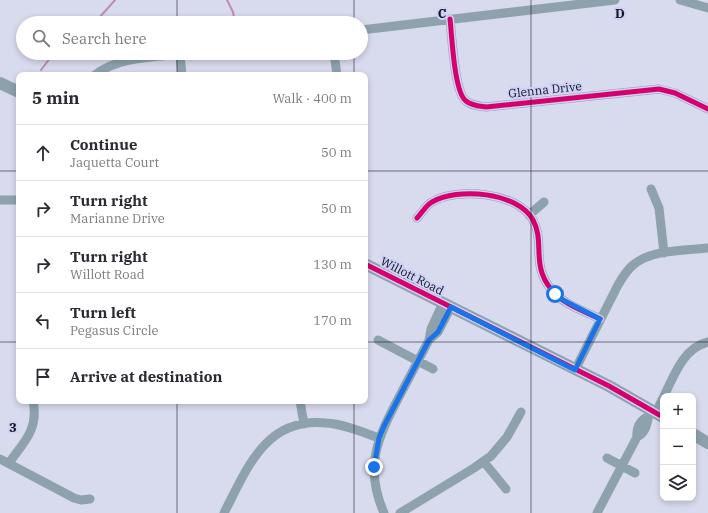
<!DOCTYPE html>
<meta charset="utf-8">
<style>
:root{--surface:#fff;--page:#f2f2f3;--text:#2b2b33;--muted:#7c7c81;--line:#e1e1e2}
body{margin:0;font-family:"IBM Plex Serif",serif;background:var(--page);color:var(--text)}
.controls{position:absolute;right:12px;bottom:12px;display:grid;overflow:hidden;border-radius:8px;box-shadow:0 2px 6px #0003}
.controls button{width:36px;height:36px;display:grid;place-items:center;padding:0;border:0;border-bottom:1px solid var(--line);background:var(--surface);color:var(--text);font:20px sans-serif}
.stop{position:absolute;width:12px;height:12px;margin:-9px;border:3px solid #1a73e8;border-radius:50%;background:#fff}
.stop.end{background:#1a73e8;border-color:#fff;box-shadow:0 1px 4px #0008}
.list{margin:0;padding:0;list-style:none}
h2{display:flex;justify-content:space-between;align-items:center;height:52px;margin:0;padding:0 16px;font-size:17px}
h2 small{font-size:13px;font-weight:400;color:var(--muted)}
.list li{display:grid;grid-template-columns:26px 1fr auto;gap:12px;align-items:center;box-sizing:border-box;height:56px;padding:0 16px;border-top:1px solid var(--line)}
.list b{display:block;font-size:15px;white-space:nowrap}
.list p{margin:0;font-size:13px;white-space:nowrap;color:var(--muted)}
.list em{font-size:13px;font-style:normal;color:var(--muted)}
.icon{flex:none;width:22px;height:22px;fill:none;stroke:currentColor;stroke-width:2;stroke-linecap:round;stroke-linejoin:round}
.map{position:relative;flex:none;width:708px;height:513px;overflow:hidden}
.search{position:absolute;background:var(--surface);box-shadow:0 2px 6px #0003;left:16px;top:16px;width:352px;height:44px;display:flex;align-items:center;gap:10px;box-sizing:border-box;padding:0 14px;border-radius:22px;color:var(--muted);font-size:15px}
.panel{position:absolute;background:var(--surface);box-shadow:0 2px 6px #0003;left:16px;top:72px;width:352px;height:332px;border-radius:8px}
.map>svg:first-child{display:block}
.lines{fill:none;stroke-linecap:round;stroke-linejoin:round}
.stream{stroke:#be8cb2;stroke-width:2}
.street{stroke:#8da2ac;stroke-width:9}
.secondary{stroke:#8da1ac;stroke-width:12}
.cycleway-casing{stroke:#cfd2f6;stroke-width:8}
.cycleway{stroke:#d6006c;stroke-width:5}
.route{stroke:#1a73e8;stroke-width:5}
.grid{fill:none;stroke:#131420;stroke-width:1;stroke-opacity:0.55}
.labels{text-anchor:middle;stroke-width:4;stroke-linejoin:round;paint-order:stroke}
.street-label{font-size:12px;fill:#131420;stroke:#cfd2f6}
.grid-label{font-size:13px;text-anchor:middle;font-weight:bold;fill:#131420;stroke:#cfd2f6;stroke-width:4;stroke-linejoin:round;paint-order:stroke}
</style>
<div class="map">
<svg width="708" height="513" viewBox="0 0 708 513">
<rect width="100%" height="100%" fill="#d8daed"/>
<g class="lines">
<path class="stream" d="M227,0L233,12L235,23
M89,23L95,18H99L115,0
M41,70L54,53"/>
<path class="street" d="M680,0L708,8
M450,19C452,36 454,92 466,101C472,106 479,106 486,107L659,89L675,93L708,109
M361,30L615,0
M334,53L337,75
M180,54L182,75
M95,75C118,56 159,57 188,53
M651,189L659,208L664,253
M0,200H19
M529,215L544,202
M417,218C422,213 426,205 432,202C457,187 518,192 533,220C545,242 531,265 551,289C562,304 584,311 600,319
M378,340L433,369
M429,340L431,329L443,303
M575,370L618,285C622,278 626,271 633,265C652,249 684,251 708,248
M664,396C674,376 683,348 708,342
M300,401L304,424
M656,412L663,398
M637,437C636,429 639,421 647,417
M607,458L635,473
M0,459L74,498L81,500L90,499
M484,462L506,489
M9,463C24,442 39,429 33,401
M224,513C247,469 265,417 326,423C344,424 362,432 379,438
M384,513C364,467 377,439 399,397C409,378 419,359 429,340L438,332L451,307
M400,513L474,468L491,456L507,437L521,412
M597,513L637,437C649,431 646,420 651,409"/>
<path class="secondary" d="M0,83L19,92
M365,264L609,386L663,417
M693,434L708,443"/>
<g class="cycleway-casing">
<path id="cycleway" d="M450,19C452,36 454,92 466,101C472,106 479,106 486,107L659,89L675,93L708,109
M417,218C422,213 426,205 432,202C457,187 518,192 533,220C545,242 531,265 551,289C562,304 584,311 600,319
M365,264L609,386L663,417"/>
</g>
<use href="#cycleway" class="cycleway"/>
</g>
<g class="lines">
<path class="route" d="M374,467L379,438L384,426L429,340L438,332L451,307L575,370L600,319L563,300L555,294"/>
</g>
<path class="grid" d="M177,0V23M354,0V23M531,0V513M177,53V75M354,53V75M0,171H19M365,171H708M0,342H19M365,342H708M177,401V513M354,401V513"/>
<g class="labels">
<g class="street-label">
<text transform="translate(545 90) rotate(-6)" y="4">Glenna Drive</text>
<text transform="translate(412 276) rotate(27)" y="4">Willott Road</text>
</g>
</g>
<g class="grid-label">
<text x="442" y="18">C</text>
<text x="620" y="18">D</text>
<text x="13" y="432">3</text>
</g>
</svg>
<div class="controls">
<button>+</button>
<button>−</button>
<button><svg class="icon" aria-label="layers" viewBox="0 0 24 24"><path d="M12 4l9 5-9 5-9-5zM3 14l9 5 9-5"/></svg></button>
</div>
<div class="stop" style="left:555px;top:294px"></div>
<div class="stop end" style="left:374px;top:467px"></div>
<div class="search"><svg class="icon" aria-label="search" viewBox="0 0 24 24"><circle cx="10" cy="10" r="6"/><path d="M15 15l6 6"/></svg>Search here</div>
<section class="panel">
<h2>5 min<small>Walk · 400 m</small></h2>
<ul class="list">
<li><svg class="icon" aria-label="ahead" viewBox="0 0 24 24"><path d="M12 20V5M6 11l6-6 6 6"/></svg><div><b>Continue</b><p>Jaquetta Court</p></div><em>50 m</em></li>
<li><svg class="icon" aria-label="right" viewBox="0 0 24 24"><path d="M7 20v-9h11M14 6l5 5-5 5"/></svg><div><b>Turn right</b><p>Marianne Drive</p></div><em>50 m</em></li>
<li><svg class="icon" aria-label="right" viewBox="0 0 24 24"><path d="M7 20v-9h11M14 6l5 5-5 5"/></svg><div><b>Turn right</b><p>Willott Road</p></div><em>130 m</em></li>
<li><svg class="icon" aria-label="left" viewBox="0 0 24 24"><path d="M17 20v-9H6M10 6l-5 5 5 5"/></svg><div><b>Turn left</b><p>Pegasus Circle</p></div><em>170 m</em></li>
<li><svg class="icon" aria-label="arrive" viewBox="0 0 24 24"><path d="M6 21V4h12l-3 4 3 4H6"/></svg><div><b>Arrive at destination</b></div></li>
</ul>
</section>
</div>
